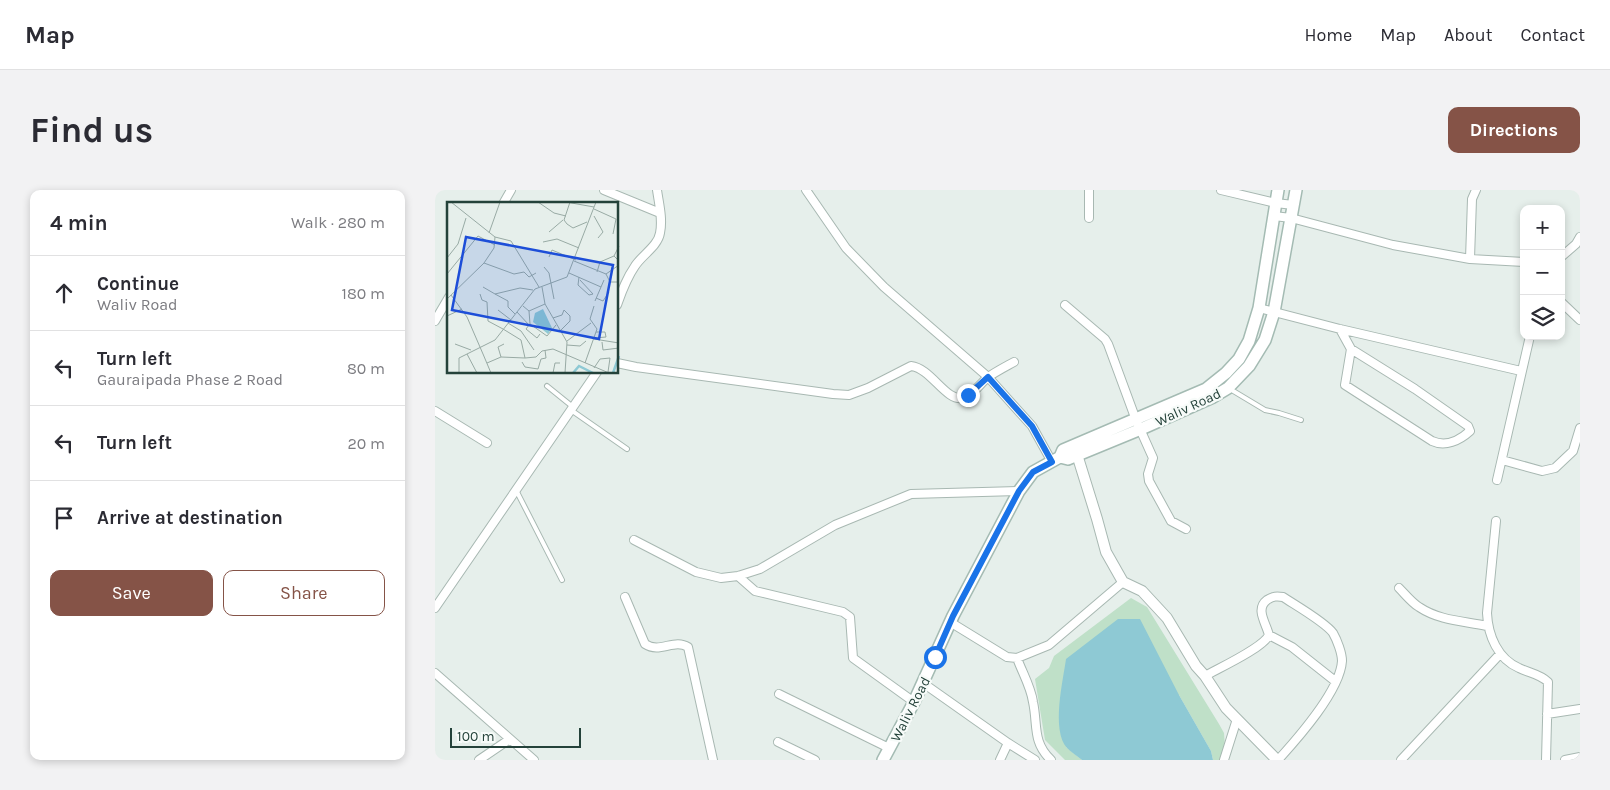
<!DOCTYPE html>
<meta charset="utf-8">
<style>
:root{--surface:#fff;--page:#f2f2f3;--text:#2b2b33;--muted:#7c7c81;--line:#e1e1e2;--accent:#855347}
body{margin:0;font-family:Karla,sans-serif;background:var(--page);color:var(--text)}
.controls{position:absolute;right:15px;top:15px;display:grid;overflow:hidden;border-radius:10px;box-shadow:0 2px 8px #0003}
.controls button{width:45px;height:45px;display:grid;place-items:center;padding:0;border:0;border-bottom:1px solid var(--line);background:var(--surface);color:var(--text);font:25px sans-serif}
.scale{position:absolute;left:15px;bottom:12px;width:131px;box-sizing:border-box;padding-left:5px;border:2px solid #24423a;border-top:0;font-size:14px;line-height:18px;white-space:nowrap;color:#24423a;-webkit-text-stroke:4px #f7fbf9;paint-order:stroke}
.stop{position:absolute;width:15px;height:15px;margin:-11px;border:4px solid #1a73e8;border-radius:50%;background:#fff}
.stop.end{background:#1a73e8;border-color:#fff;box-shadow:0 1px 5px #0008}
.list{margin:0;padding:0;list-style:none}
h2{display:flex;justify-content:space-between;align-items:center;height:65px;margin:0;padding:0 20px;font-size:21px}
h2 small{font-size:16px;font-weight:400;color:var(--muted)}
.list li{display:grid;grid-template-columns:32px 1fr auto;gap:15px;align-items:center;box-sizing:border-box;height:75px;padding:0 20px;border-top:1px solid var(--line)}
.list b{display:block;font-size:19px;white-space:nowrap}
.list p{margin:0;font-size:16px;white-space:nowrap;color:var(--muted)}
.list em{font-size:16px;font-style:normal;color:var(--muted)}
.actions{display:flex;gap:10px;padding:15px 20px}
.actions a{flex:1;padding:11px 0;border:1px solid var(--accent);border-radius:10px;text-align:center;font-size:18px;color:var(--accent)}
.actions .main{background:var(--accent);color:#fff}
.icon{flex:none;width:28px;height:28px;fill:none;stroke:currentColor;stroke-width:2;stroke-linecap:round;stroke-linejoin:round}
.map{position:relative;flex:none;width:1145px;height:570px;overflow:hidden;border-radius:10px}
header{display:flex;align-items:center;gap:30px;box-sizing:border-box;height:70px;padding:0 25px;background:var(--surface);border-bottom:1px solid var(--line)}
header strong{font-size:24px}
nav{display:flex;gap:28px;margin-inline-start:auto;font-size:18px}
.intro{display:flex;align-items:center;justify-content:space-between;box-sizing:border-box;height:120px;padding:0 30px}
h1{margin:0;font-size:35px}
.button{padding:12px 22px;border-radius:10px;background:var(--accent);color:#fff;font-size:18px;font-weight:700}
main{display:flex;gap:30px;padding:0 30px}
aside{flex:1;background:var(--surface);border-radius:10px;box-shadow:0 2px 8px #0003}
.map>svg:first-child{display:block}
.green{fill:#bfe0c8}
.water{fill:#8ec9d4}
.lines{fill:none;stroke-linecap:round;stroke-linejoin:round}
.service-casing{stroke:#a8b8b2;stroke-width:6}
.minor-casing{stroke:#a8b8b2;stroke-width:10}
.tertiary-casing{stroke:#a8b8b2;stroke-width:12}
.secondary-casing{stroke:#a4bbb3;stroke-width:14}
.service{stroke:#fff;stroke-width:4}
.minor{stroke:#fff;stroke-width:8}
.tertiary{stroke:#fff;stroke-width:10}
.secondary{stroke:#fff;stroke-width:11}
.route{stroke:#1a73e8;stroke-width:6}
.labels{text-anchor:middle;stroke-width:4.5;stroke-linejoin:round;paint-order:stroke}
.street-label{font-size:14px;fill:#24423a;stroke:#f7fbf9}
.inset-river{fill:none;stroke:#8ec9d4;stroke-width:2.5}
.inset-road{fill:none;stroke:#98aaa4;stroke-width:1}
.view{fill:#1d4ed8;fill-opacity:0.15;stroke:#1d4ed8;stroke-width:2.5}
.inset-edge{fill:none;stroke:#24423a;stroke-width:2.5}
</style>
<header>
<strong>Map</strong>
<nav><a>Home</a><a>Map</a><a>About</a><a>Contact</a></nav>
</header>
<div class="intro"><h1>Find us</h1><a class="button">Directions</a></div>
<main>
<aside>
<h2>4 min<small>Walk · 280 m</small></h2>
<ul class="list">
<li><svg class="icon" aria-label="ahead" viewBox="0 0 24 24"><path d="M12 20V5M6 11l6-6 6 6"/></svg><div><b>Continue</b><p>Waliv Road</p></div><em>180 m</em></li>
<li><svg class="icon" aria-label="left" viewBox="0 0 24 24"><path d="M17 20v-9H6M10 6l-5 5 5 5"/></svg><div><b>Turn left</b><p>Gauraipada Phase 2 Road</p></div><em>80 m</em></li>
<li><svg class="icon" aria-label="left" viewBox="0 0 24 24"><path d="M17 20v-9H6M10 6l-5 5 5 5"/></svg><div><b>Turn left</b></div><em>20 m</em></li>
<li><svg class="icon" aria-label="arrive" viewBox="0 0 24 24"><path d="M6 21V4h12l-3 4 3 4H6"/></svg><div><b>Arrive at destination</b></div></li>
</ul>
<div class="actions"><a class="main">Save</a><a>Share</a></div>
</aside>
<div class="map">
<svg width="1145" height="570" viewBox="0 0 1145 570">
<rect width="100%" height="100%" fill="#e6efeb"/>
<path class="green" d="M696,408L712,417L784,534L789,543L791,570H778L776,561L744,505L631,557L647,570H630L610,550L600,489L614,478L619,466Z"/>
<path class="water" d="M683,429H705L744,505L776,561L778,570H647C642,566 636,562 632,558C616,540 628,491 631,469Z"/>
<g class="lines">
<g class="service-casing">
<path id="service" d="M112,196L138,217
M795,199L830,220L844,223L866,230
M136,220L192,259
M81,300L127,390"/>
</g>
<g class="minor-casing">
<path id="minor" d="M169,0L225,23
M371,0L411,58L449,97L553,187L597,236L617,272
M786,0L841,13L858,15
M68,14L76,0
M839,26L856,28L958,55L1035,69L1089,72
M654,28V0
M1126,67L1141,54L1145,47
M1035,69L1037,9L1041,0
M1126,112L1145,130
M182,115C187,101 191,89 200,76C207,65 223,56 225,43C228,29 224,14 222,0
M630,115L670,149L673,154L701,230L718,268L713,284L714,291L736,331L751,339
M824,118L905,139L1086,181
M0,131L14,107
M905,139L916,159L910,195L997,251C1010,257 1024,251 1035,241L1033,236L980,199L916,159
M182,173L201,177L398,204L414,205L433,198L476,176C496,178 511,212 528,208C537,206 545,194 552,188C560,182 570,177 579,172
M0,221L52,253
M1067,270L1107,281L1120,278L1138,261L1145,238
M1062,290L1095,146
M1061,331L1052,423C1053,446 1063,469 1084,478C1094,483 1105,484 1113,492L1111,570
M199,350L261,382L286,388L303,386L325,379L400,335L476,304L584,301
M303,386L320,401L408,422L415,427L418,468L479,512
M964,398C970,404 977,413 984,417C1005,431 1029,431 1052,436
M190,407L210,454C225,464 239,448 253,457L278,570
M0,418L162,182
M515,432L572,467L582,468L614,455L688,392
M834,445L857,457L900,491
M582,468C587,482 596,497 598,512C603,535 597,552 616,570
M0,483L99,570
M770,486C784,478 828,458 834,445C831,433 820,419 832,410C838,406 842,406 848,407C860,415 890,432 898,443C902,450 907,463 907,471C905,501 863,548 843,570
M488,493L573,553L600,570
M344,504L454,558
M1112,524L1145,519
M343,552L380,570
M44,570L75,549
M565,570L573,553
M789,570L802,529
M966,570L1065,464
M1130,570L1145,567"/>
</g>
<g class="tertiary-casing">
<path id="tertiary" d="M640,258L662,329L671,362L688,392L707,401L732,428L761,476L770,486L791,518L842,570"/>
</g>
<g class="secondary-casing">
<path id="secondary" d="M625,267L628,260L771,199L791,183L804,169L814,151L824,118L843,0
M448,570L479,512L518,426L584,301L598,282L625,267L633,269L706,239L778,207L793,198L814,176L830,150L839,122L861,0"/>
</g>
<use href="#service" class="service"/>
<use href="#minor" class="minor"/>
<use href="#tertiary" class="tertiary"/>
<use href="#secondary" class="secondary"/>
</g>
<g class="lines">
<path class="route" d="M500,467L518,426L584,301L598,282L617,272L597,236L553,187L533,205"/>
</g>
<g class="labels">
<g class="street-label">
<text transform="translate(753 217) rotate(-25)" y="5">Waliv Road</text>
<text transform="translate(475 519) rotate(-63)" y="5">Waliv Road</text>
</g>
</g>
<g transform="translate(12 12)">
<rect width="171" height="171" fill="#e6efeb"/>
<path d="M96,107L105,126L101,132L86,120L88,111Z" fill="#8ec9d4"/>
<path class="inset-river" d="M126,171L132,164L146,171M166,171L172,154"/>
<path class="inset-road" d="M4,0L48,35L64,39L92,85M91,0L107,11L119,14M119,0L147,5M123,0L117,18L120,22L126,26L140,20M147,7L169,17L166,32M147,14L156,30L151,36M102,30L116,18M42,31L53,0M96,40L110,37L132,46M172,44L167,54L172,59M102,55L105,48L129,58M0,56L11,42L19,16M127,59L159,72L172,63M37,61L67,72L77,70L82,75L89,71M97,65L102,71L107,97M150,70L153,60L167,54M122,71L154,85M0,72L31,34L48,43M159,72L163,80H172M132,75L131,83L142,93L146,92L133,78M36,85L48,92L73,86L86,88M95,85L98,102L120,140L118,171M33,92L35,98L40,100L41,119L56,127M48,92L61,99V105L68,112M4,93L20,115L36,152M149,96L156,99L162,90M0,97L37,61L47,46L48,35M148,99L157,78M76,104L82,109L98,102M51,108L64,118M82,109L83,122L100,134L109,123M70,110L82,123L79,127L90,136L93,132M0,114L15,107M106,116L115,113L117,108L123,114V119L113,129M61,121L74,129L87,148M56,127L74,138L78,156L89,155L95,149L106,147L162,171M147,136L159,135L158,130H149M147,137L172,141M120,139L144,121M155,140L156,148L172,146M8,142L24,148M120,143L133,144L139,139M20,152L30,171M36,152L44,171M54,155L78,156M75,160L78,165L91,167L94,157L99,156L98,148M40,161L54,155L51,145L57,142M138,161L150,127L143,117L147,104M147,166L153,157L163,156L161,170M12,171V156L48,138L88,87L120,75L149,0M106,171L108,161H113"/>
<path class="view" d="M19,35L166,63L152,137L5,108Z"/>
<rect width="171" height="171" class="inset-edge"/>
</g>
</svg>
<div class="controls">
<button>+</button>
<button>−</button>
<button><svg class="icon" aria-label="layers" viewBox="0 0 24 24"><path d="M12 4l9 5-9 5-9-5zM3 14l9 5 9-5"/></svg></button>
</div>
<div class="scale">100 m</div>
<div class="stop" style="left:500px;top:467px"></div>
<div class="stop end" style="left:533px;top:205px"></div>
</div>
</main>
